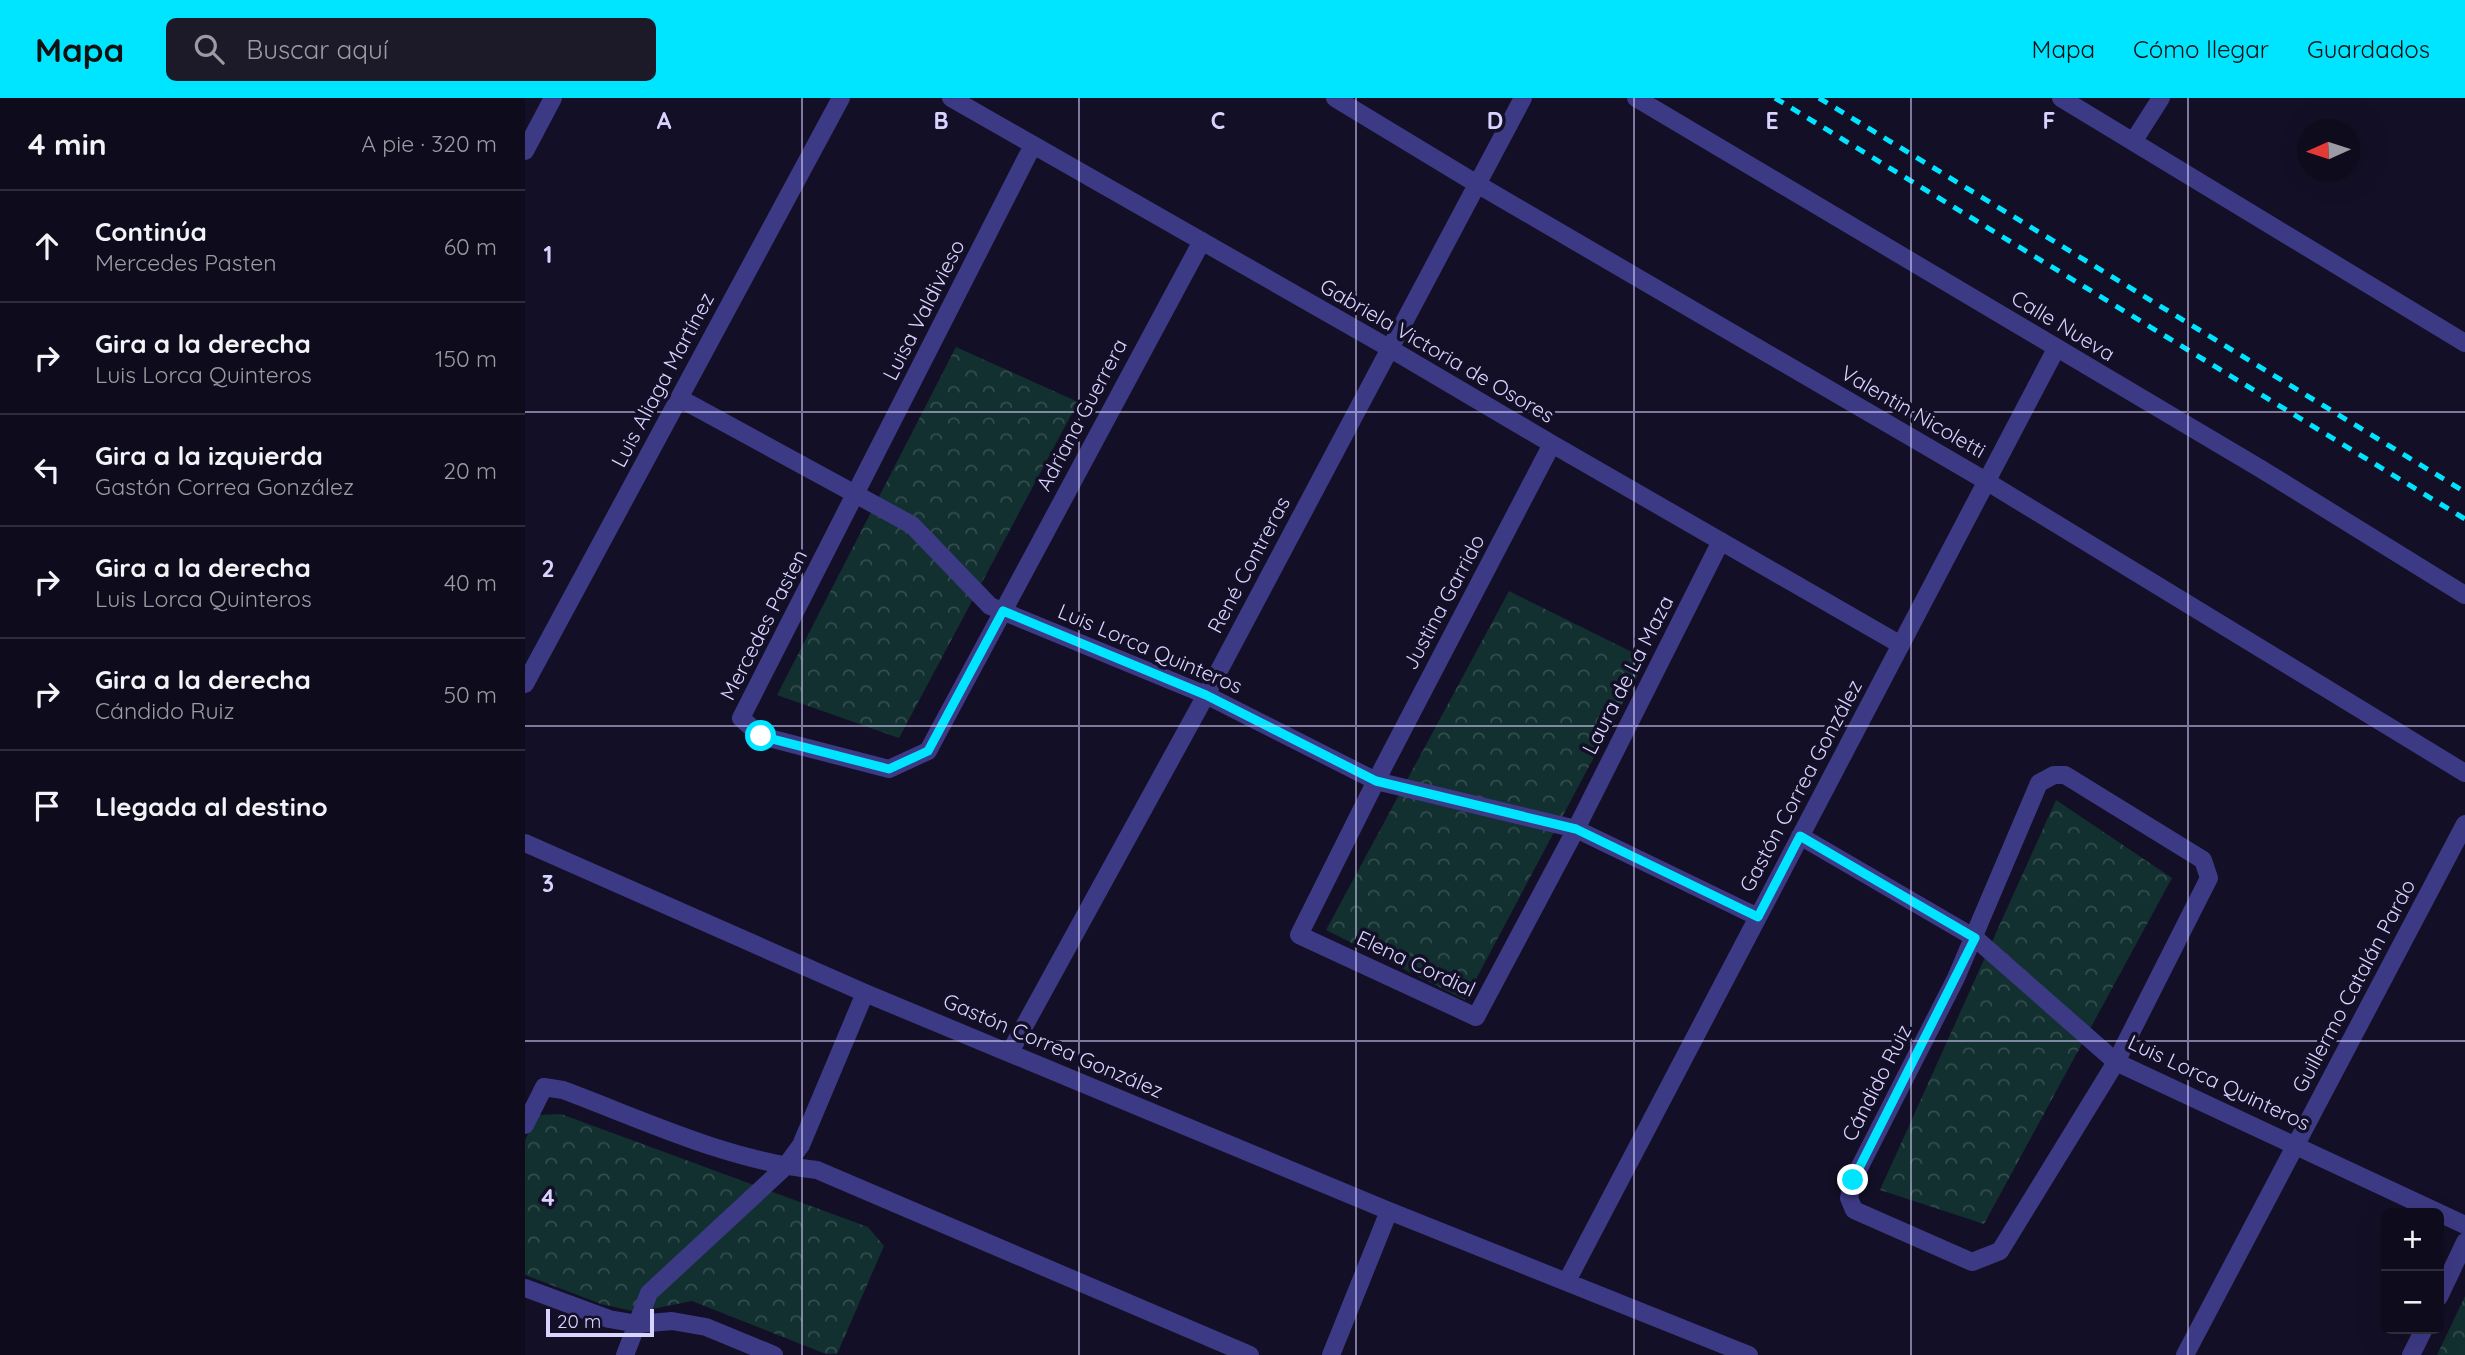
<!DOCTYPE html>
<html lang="es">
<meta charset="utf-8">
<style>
:root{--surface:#0e0b1c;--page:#1c1929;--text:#f1f3f6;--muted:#9b9ba3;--line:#2e2b3b;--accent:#00e5ff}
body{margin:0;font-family:Quicksand,sans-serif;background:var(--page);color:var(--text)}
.controls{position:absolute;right:21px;bottom:21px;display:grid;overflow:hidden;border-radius:10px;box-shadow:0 7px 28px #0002}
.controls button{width:63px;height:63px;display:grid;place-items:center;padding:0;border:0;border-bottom:2px solid var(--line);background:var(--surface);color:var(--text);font:35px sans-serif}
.compass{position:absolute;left:1772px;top:21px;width:63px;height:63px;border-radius:50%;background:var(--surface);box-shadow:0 7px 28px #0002;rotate:267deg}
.scale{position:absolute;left:21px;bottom:18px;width:108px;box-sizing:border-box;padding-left:7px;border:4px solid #d9d4ff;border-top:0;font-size:19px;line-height:24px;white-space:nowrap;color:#d9d4ff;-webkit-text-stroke:5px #130f26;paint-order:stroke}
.stop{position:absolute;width:21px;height:21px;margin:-16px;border:5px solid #00e5ff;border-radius:50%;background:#fff}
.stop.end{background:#00e5ff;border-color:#fff;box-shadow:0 2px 7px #0008}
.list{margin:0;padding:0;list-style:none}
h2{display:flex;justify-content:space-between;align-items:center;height:91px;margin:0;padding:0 28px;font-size:30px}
h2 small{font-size:23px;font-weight:400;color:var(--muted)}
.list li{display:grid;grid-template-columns:46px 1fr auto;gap:21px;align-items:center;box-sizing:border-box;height:112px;padding:0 28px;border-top:2px solid var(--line)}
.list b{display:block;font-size:26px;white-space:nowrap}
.list p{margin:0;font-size:23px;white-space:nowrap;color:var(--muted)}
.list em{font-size:23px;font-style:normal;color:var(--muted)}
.icon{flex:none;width:38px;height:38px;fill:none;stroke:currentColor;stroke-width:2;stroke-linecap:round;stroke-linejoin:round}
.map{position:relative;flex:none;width:1940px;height:1257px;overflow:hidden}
header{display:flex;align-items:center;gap:42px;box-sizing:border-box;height:98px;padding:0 35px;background:var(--accent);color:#111}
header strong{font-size:33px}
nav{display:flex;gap:38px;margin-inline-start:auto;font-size:24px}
.search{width:490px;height:63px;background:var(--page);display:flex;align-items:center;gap:18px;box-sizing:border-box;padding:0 24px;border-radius:10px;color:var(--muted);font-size:26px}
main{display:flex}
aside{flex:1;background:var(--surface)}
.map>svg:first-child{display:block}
.forest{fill:url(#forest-crowns)}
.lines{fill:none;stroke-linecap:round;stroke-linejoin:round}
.minor{stroke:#3d3a85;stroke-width:18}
.rail{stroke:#00e5ff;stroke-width:5;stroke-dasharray:10 9;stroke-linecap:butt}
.route{stroke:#00e5ff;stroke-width:9}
.grid{fill:none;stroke:#d9d4ff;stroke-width:2;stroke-opacity:0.55}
.labels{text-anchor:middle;stroke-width:7;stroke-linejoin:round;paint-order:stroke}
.street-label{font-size:21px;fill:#d9d4ff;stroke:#130f26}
.grid-label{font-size:23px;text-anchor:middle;font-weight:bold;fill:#d9d4ff;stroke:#130f26;stroke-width:7;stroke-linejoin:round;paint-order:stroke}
</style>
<header>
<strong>Mapa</strong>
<div class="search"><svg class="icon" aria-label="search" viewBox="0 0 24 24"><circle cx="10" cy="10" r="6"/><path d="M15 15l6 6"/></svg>Buscar aquí</div>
<nav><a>Mapa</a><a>Cómo llegar</a><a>Guardados</a></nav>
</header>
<main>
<aside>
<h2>4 min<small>A pie · 320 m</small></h2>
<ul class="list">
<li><svg class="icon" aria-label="ahead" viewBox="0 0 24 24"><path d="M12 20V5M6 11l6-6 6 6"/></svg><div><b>Continúa</b><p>Mercedes Pasten</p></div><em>60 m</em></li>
<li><svg class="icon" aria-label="right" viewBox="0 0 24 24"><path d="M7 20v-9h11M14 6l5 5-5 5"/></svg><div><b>Gira a la derecha</b><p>Luis Lorca Quinteros</p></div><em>150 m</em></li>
<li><svg class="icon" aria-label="left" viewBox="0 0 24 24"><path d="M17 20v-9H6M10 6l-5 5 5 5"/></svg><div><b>Gira a la izquierda</b><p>Gastón Correa González</p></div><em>20 m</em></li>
<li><svg class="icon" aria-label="right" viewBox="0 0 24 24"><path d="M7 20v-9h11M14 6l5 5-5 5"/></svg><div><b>Gira a la derecha</b><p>Luis Lorca Quinteros</p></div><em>40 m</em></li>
<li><svg class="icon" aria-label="right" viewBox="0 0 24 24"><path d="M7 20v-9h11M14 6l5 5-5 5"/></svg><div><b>Gira a la derecha</b><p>Cándido Ruiz</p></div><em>50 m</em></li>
<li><svg class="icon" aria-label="arrive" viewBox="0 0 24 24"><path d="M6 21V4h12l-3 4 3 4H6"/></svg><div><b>Llegada al destino</b></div></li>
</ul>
</aside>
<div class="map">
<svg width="1940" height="1257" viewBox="0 0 1940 1257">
<defs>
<pattern id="forest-crowns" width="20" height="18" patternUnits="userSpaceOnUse" patternTransform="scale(1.75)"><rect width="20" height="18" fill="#12302f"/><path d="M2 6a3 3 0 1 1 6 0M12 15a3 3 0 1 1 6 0" fill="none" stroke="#344d4e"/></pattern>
</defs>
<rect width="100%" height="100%" fill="#130f26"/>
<path class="forest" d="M431,249L553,304L374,640L252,597Z
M984,493L1121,561L940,902L801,832Z
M1531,702L1647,780L1459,1126L1355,1092Z
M36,1016L343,1129L359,1148L312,1256H301L167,1203L112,1214L76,1206L0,1177V1042L13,1017Z
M1940,1198V1257H1912Z"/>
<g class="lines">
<path class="minor" d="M426,0L864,250L1027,346L1376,547
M810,0L952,86L1461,383L1940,675
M1111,0L1736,371L1940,497
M1536,0L1940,245
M1608,44L1636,0
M508,47L216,620L236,638L364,671L403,653L677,143
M0,53L28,0
M154,300L387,427L465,508L681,597L851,683L1051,731L1233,819
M1027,346L851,683L774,837L951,919L1051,731L1196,443
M0,586L316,0
M1529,677H1540L1678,762L1684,780L1591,964L1475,1153L1447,1164L1329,1112L1324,1100L1328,1082L1431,880L1514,685Z
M1275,738L1450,840L1591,964L1940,1127
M0,745L340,895L864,1113L1224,1257
M485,954L681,597L998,0
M0,1027L19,989L38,992C121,1023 204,1063 292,1072L725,1257
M1042,1183L1531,251
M0,1190L84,1221L113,1226L147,1223L181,1229L249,1257
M1914,1199L1940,1144
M100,1257L124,1195L260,1069L276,1047L340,895
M806,1257L864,1113
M1660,1257L1940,726
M1886,1257L1899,1231"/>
<path class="rail" d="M1250,0L1940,421
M1294,0L1940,394"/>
</g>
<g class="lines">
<path class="route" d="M236,638L364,671L403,653L478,513L681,597L851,683L1051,731L1233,819L1275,738L1450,840L1328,1082"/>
</g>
<path class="grid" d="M277,0V1257M554,0V1257M831,0V1257M1109,0V1257M1386,0V1257M1663,0V1257M0,314H1940M0,628H1940M0,943H1940"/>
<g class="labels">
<g class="street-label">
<text transform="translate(399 212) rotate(-63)" y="7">Luisa Valdivieso</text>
<text transform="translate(1538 228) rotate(31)" y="7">Calle Nueva</text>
<text transform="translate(912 253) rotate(30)" y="7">Gabriela Victoria de Osores</text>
<text transform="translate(138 282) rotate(-62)" y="7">Luis Aliaga Martínez</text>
<text transform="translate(1388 314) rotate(30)" y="7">Valentin Nicoletti</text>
<text transform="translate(557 317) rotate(-62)" y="7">Adriana Guerrera</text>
<text transform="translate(724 467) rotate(-62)" y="7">René Contreras</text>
<text transform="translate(919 504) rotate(-62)" y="7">Justina Garrido</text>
<text transform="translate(239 527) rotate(-63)" y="7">Mercedes Pasten</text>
<text transform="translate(625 551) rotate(23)" y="7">Luis Lorca Quinteros</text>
<text transform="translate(1103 577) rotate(-63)" y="7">Laura de La Maza</text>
<text transform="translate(1276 688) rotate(-62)" y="7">Gastón Correa González</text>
<text transform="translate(891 866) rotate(25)" y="7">Elena Cordial</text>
<text transform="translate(1829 888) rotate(-62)" y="7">Guillermo Catalán Pardo</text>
<text transform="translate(528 948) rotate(23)" y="7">Gastón Correa González</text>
<text transform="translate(1352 985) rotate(-63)" y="7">Cándido Ruiz</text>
<text transform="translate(1694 985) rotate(25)" y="7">Luis Lorca Quinteros</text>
</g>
</g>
<g class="grid-label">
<text x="139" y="31">A</text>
<text x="416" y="31">B</text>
<text x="693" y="31">C</text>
<text x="970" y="31">D</text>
<text x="1247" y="31">E</text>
<text x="1524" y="31">F</text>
<text x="23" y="165">1</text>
<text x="23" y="479">2</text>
<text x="23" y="794">3</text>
<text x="23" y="1108">4</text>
</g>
</svg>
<div class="controls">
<button>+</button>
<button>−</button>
</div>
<svg class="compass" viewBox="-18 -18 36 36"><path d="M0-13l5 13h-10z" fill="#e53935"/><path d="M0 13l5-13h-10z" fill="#9b9ba3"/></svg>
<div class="scale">20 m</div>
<div class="stop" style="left:236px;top:638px"></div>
<div class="stop end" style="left:1328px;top:1082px"></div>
</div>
</main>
